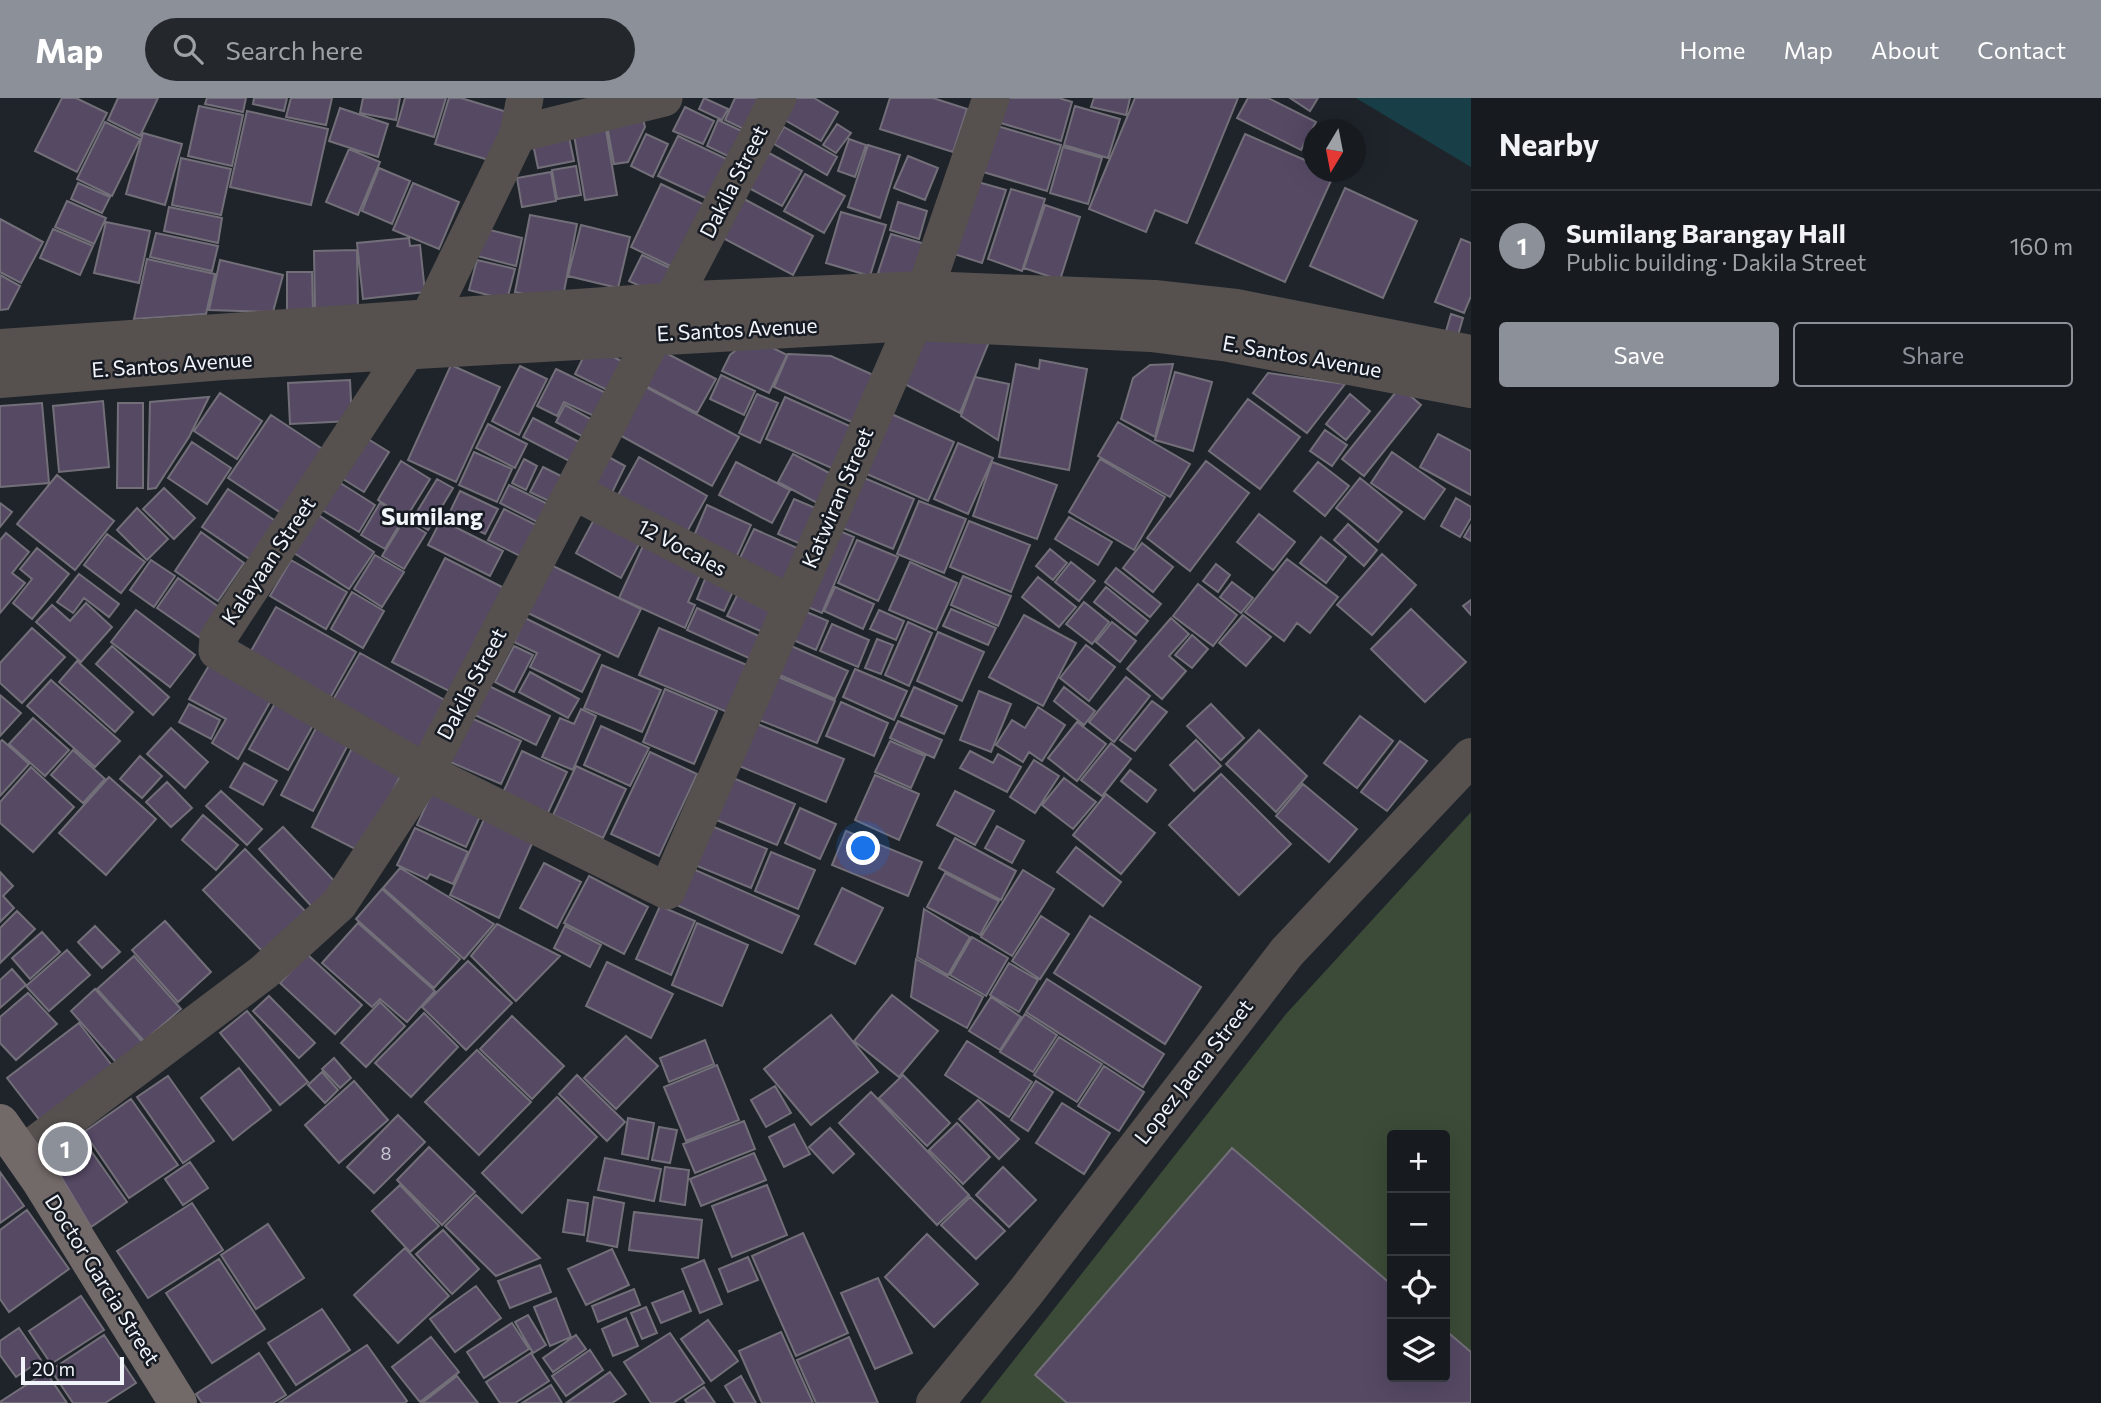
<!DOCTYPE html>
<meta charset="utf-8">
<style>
:root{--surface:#171b20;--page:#24282d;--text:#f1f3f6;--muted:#9ea1a5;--line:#36393e;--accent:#8c9099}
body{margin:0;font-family:Commissioner,sans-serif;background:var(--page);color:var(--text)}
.controls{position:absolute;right:21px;bottom:21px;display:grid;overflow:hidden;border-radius:7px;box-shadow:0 7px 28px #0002}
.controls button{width:63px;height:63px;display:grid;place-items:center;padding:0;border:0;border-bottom:2px solid var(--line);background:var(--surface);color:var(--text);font:35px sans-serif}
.compass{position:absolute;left:1303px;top:21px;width:63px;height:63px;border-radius:50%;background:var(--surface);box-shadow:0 7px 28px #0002;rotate:190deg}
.scale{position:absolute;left:21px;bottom:18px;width:103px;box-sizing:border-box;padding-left:7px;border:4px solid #f1f4f9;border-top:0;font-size:19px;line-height:24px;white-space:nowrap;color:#f1f4f9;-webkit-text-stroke:5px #161a22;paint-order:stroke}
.you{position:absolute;left:864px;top:751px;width:24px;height:24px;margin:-18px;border:5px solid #fff;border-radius:50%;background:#1a73e8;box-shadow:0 0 0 10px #1a73e833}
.badge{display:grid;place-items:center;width:46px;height:46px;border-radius:50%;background:var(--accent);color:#fff;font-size:23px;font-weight:700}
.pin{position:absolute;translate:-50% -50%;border:4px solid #fff;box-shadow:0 2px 7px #0006}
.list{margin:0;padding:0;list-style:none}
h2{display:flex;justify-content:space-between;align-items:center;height:91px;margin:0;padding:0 28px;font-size:30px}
h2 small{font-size:23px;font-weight:400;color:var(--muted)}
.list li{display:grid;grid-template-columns:46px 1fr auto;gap:21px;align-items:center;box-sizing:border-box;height:112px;padding:0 28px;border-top:2px solid var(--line)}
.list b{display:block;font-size:26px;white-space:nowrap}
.list p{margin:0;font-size:23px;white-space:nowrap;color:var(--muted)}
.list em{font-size:23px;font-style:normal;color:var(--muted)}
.actions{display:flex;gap:14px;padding:21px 28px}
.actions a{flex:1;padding:16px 0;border:2px solid var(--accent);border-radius:7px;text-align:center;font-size:24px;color:var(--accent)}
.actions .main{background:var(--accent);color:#fff}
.icon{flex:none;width:38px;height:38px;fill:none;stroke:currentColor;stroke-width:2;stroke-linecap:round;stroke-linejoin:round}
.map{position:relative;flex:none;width:1471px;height:1305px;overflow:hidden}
header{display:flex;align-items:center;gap:42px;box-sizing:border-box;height:98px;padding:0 35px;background:var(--accent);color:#fff}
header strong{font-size:33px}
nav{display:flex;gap:38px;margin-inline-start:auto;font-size:24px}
.search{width:490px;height:63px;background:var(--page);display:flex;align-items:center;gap:18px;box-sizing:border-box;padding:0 24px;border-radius:38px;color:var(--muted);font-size:26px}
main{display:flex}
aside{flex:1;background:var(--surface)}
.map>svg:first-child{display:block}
.green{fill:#3b4b37;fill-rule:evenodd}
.water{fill:#183f47}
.building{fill:#554964;stroke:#736f79;stroke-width:2}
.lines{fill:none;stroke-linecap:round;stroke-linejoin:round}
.minor{stroke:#56514f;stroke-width:37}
.tertiary{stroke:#56514f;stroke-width:38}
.secondary{stroke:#726a68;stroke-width:38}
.labels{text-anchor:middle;stroke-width:5;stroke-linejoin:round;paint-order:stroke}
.number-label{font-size:18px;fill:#cac9d4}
.street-label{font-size:21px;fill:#f1f4f9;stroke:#161a22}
.quarter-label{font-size:24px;font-weight:bold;fill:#f1f4f9;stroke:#161a22}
</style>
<header>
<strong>Map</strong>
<div class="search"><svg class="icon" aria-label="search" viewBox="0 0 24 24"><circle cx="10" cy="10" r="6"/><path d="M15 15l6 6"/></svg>Search here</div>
<nav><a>Home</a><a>Map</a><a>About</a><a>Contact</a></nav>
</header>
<main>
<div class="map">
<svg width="1471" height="1305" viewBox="0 0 1471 1305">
<rect width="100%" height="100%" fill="#1f242b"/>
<path class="green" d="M1471,714V1305H980L1286,916ZM1392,1037H1445V1279H1392Z"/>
<path class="water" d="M1356,0H1471V69Z"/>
<path class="building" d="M62,0H76L107,15L77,74L35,53Z
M118,0H158L140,38L108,22Z
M207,0H246L243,14L205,6Z
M254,0H287L284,13L253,6Z
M291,0H332L326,27L286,19Z
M363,0H400L396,22L360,15Z
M405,0H446L434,39L397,28Z
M449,0H461L507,14L492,63L435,46Z
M704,0L728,11L722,22L699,11Z
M735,0H757L767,5L752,35L725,22Z
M796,0H814L838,14L821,43L783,21Z
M890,0H933L967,11L953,54L880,31Z
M1001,0H1059L1072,4L1061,43L994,23Z
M1094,0H1130L1126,17L1091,9Z
M1135,0H1238L1187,125L1155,112L1146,134L1089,111Z
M1248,0H1268L1316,24L1301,52L1237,20Z
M1290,0H1318L1310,13Z
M199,8L243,17L232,68L188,58Z
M1075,8L1120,21L1108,60L1064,47Z
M685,9L714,23L703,46L673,33Z
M340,10L388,26L378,59L329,43Z
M247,13L328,31L311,107L230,89Z
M643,21L645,29L628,64L614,66L607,27Z
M718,22L748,36L736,62L707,48Z
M105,24L140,41L112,98L77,81Z
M605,26L617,97L585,102L573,31Z
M837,26L851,35L836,55L823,47Z
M994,27L1061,47L1047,93L980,73Z
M784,29L837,59L827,77L774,46Z
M143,35L182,46L165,107L126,96Z
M646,36L668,46L653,79L631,68Z
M1245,36L1314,66V74L1334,76L1285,184L1196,145Z
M678,38L733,64L714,104L658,78Z
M569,39L574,63L538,70L533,46Z
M849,41L866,47L855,79L838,73Z
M868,47L900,57L880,120L848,109Z
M1063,49L1102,60L1088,106L1050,95Z
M349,51L380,64L358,117L326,104Z
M769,55L802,73L782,108L749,90Z
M908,58L938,70L925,102L894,90Z
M181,60L231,71L221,117L172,107Z
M576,68L581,97L557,101L552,72Z
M379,70L410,83L392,126L362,113Z
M551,74L556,103L522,109L517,80Z
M805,76L845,98L824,135L784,113Z
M971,82L1006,92L982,165L948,154Z
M78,85L110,99L102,115L71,101Z
M413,85L459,104L439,151L393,132Z
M661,86L709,109L679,172L631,149Z
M1345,90L1417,123L1383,200L1310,168Z
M1011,91L1045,101L1022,173L988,161Z
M744,101L813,138L793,177L723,140Z
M67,103L106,120L94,146L55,129Z
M898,104L927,113L919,141L890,132Z
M1045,107L1080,119L1060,182L1024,170Z
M169,109L222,120L218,145L164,133Z
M841,114L886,127L870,178L826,165Z
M530,117L577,126L562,204L515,194Z
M0,121L43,144L21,185L0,174Z
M106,124L150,133L139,185L94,175Z
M581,127L630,139L618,190L568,178Z
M478,129L522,140L516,168L470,156Z
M53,131L93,148L80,177L40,160Z
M156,135L218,148L212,173L150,159Z
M891,136L925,146L913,187L878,175Z
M409,140L410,148L420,147L425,194L363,201L357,145Z
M1461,141L1471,145V198L1464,215L1435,204Z
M357,152L358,211H315L314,153Z
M642,157L674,172L661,198L629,183Z
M147,161L215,176L206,216L134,221Z
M220,162L283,177L273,214L209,212Z
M477,162L515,171L507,202L469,192Z
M287,174H312L313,214L287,215Z
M0,177L20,188L8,211L0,212Z
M1451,216L1463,220L1456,244L1444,240Z
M925,240L989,244L960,315L895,281Z
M741,248H769L787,257L769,295L722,273L730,257Z
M662,253L716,281L697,315L644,287Z
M606,255L627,266L611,294L575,276L583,260Z
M788,256L831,258L880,280L858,327L774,289Z
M1040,262L1087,271L1069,372L999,359L1016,266L1039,271Z
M1173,266L1155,339L1121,321L1133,280L1150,267Z
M451,267L500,289L456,384L408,362Z
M520,268L547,281L519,337L492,323Z
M556,271L606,295L594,318L564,304L557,318L537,308Z
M1175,274L1212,284L1193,353L1155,342Z
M1268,275L1345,286L1307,335L1253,295Z
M721,277L755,293L744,317L710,301Z
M975,279L1009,286L998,342L961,318Z
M350,282L352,323L290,326L288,285Z
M642,287L739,339L712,388L616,335Z
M1400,289L1421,307L1364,378L1342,361Z
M220,295L262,323L237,361L194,333Z
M757,296L778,305L760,345L739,335Z
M1350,296L1370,313L1346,342L1326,326Z
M209,299L189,339L156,390L148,391L150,304Z
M785,299L854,330L836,372L766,341Z
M1248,301L1300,339L1260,391L1209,353Z
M103,303L109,369L59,374L53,308Z
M42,305L49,385L0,389V308Z
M118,305H143V390H117Z
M565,307L598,325L589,342L556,324Z
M887,314L954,344L928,403L860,373Z
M271,317L327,354L284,417L228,380Z
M533,320L587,348L577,367L523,339Z
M1118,324L1190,366L1170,399L1098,358Z
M488,326L527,346L515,370L476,350Z
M1325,332L1347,347L1332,368L1310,353Z
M1438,336L1471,353V397L1420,369Z
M368,341L389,354L364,394L343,381Z
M192,344L231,370L207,406L168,380Z
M958,345L993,360L968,416L934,401Z
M474,354L512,371L497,404L459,387Z
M1392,354L1445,391L1424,421L1371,385Z
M793,356L835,378L819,406L778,384Z
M605,357L625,368L608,403L587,393Z
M639,359L707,398L682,443L614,404Z
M524,361L537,368L526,392L512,385Z
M1100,361L1165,399L1134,452L1069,414Z
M401,363L430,381L406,420L378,402Z
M1206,363L1249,395L1190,473L1147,440Z
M736,364L790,392L772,425L719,397Z
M992,364L1057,387L1037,441L973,418Z
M1318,364L1349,388L1325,418L1294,393Z
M543,369L565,380L553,405L530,394Z
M855,376L914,401L893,451L833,426Z
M57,377L114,423L75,472L17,426Z
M1360,380L1402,414L1378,444L1336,410Z
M334,381L375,407L359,434L317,409Z
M437,381L453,390L428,432L412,422Z
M509,387L552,408L543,427L500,405Z
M164,390L195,420L174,441L143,411Z
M228,391L277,424L251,462L202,429Z
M460,393L498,411L485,436L448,418Z
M1456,400L1471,409V420L1460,439L1441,428Z
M794,401L820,412L803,447L778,436Z
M919,403L966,421L944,475L897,456Z
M0,405L12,414L0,429Z
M380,405L404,419L385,451L361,437Z
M707,407L751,427L731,471L688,452Z
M137,410L168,441L147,462L117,432Z
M504,411L542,430L526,461L488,442Z
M599,412L644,437L621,480L576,455Z
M314,414L374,454L349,491L288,451Z
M1259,416L1295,444L1273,472L1237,444Z
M1069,419L1112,444L1098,467L1055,441Z
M404,422L426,435L404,471L382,458Z
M441,422L503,453L490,478L428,447Z
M969,423L1030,447L1011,494L950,469Z
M1348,426L1377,452L1364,468L1334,442Z
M1471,427V443L1464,439Z
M830,429L854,439L822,515L796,504Z
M754,431L804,453L784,495L734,472Z
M201,434L244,465L218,503L175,473Z
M6,435L29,454L12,475L25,485L0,515V442Z
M107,436L145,464L121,495L84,467Z
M647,439L705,466L688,504L695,507L685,530L619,500Z
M1321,439L1346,459L1326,485L1300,465Z
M857,442L898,459L878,503L838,485Z
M1142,445L1173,469L1153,494L1123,470Z
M37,450L69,476L32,521L13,505L32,481L20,471Z
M1050,451L1067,465L1053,482L1036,468Z
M1382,456L1416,487L1372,537L1337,507Z
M375,457L404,474L382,509L354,491Z
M445,460L508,492L455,596L392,564Z
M1287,461L1338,499L1310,535L1297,525L1284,543L1245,514Z
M151,462L175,478L154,509L130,492Z
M291,462L347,494L326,531L270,498Z
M910,464L957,485L936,532L889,512Z
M1071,464L1095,483L1079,503L1055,484Z
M549,466L641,511L618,559L526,514Z
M1216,466L1230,477L1218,494L1203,483Z
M1116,470L1161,506L1150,519L1105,484Z
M79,476L119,506L109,519L84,500L73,515L57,504Z
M707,476L735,489L724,513L697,501Z
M963,478L1011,498L998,528L951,507Z
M1038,479L1076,509L1059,529L1022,499Z
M178,480L223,512L202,541L157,510Z
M1232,484L1253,500L1241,515L1220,499Z
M1198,486L1237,517L1213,548L1173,518Z
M741,489L779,506L765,535L727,518Z
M835,489L874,506L863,531L824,513Z
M1106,489L1148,523L1136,537L1094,504Z
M352,494L384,513L363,550L331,531Z
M1471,502V517L1463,508Z
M1084,504L1109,524L1092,546L1066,526Z
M86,505L112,529L81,564L36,524L52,507L70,523Z
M276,509L356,554L325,609L247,560Z
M697,510L761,539L751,561L687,532Z
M797,510L828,523L816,552L784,538Z
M951,511L996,530L988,547L943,528Z
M1411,511L1466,564L1425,604L1371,551Z
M136,512L195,557L170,589L111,544Z
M879,512L904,523L896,542L870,531Z
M1024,517L1076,545L1043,608L989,579Z
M1243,517L1271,539L1246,568L1219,545Z
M525,520L600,557L582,594L530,569L537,555L514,544Z
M1171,520L1189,536L1169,558L1186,573L1162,601L1127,571Z
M908,524L932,535L909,588L885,577Z
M1112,524L1136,543L1120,564L1096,544Z
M832,526L869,542L858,569L820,553Z
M32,530L65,559L22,605L0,585V565Z
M659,530L747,567L727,614L639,577Z
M938,534L984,554L962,603L917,583Z
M1192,537L1208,551L1192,570L1175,557Z
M877,541L893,547L881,576L865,570Z
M780,543L848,573L835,601L768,572Z
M1086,547L1115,569L1089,603L1060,580Z
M112,548L169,599L153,617L96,566Z
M514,548L533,557L514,594L495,584Z
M360,555L448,604L419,656L330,607Z
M77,563L133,614L115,634L59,584Z
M211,564L273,599L238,661L212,645L226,621L189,601Z
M602,567L661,592L642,634L584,610Z
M855,571L907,593L894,622L843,599Z
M530,574L579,601L568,620L519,594Z
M774,577L835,603L817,645L757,621Z
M1126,579L1150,598L1114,644L1089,624Z
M51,582L120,643L95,669L27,608Z
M487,587L550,618L536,647L473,616Z
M914,589L957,608L944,636L901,618Z
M1064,589L1095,613L1084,627L1054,603Z
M665,591L717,613L694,666L643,644Z
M979,593L1011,606L991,654L960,642Z
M0,597L21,615L0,638Z
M278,600L316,622L288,672L249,651Z
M1152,603L1167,614L1135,653L1120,642Z
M841,604L888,625L874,658L826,638Z
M189,606L220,622L211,641L179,624Z
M1211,606L1244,640L1221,662L1187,628Z
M1038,609L1065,627L1042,663L1029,654L1023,664L996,647L1012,622L1025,630Z
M581,611L596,618L573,672L542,659L560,620L574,626Z
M1360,618L1393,643L1357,690L1324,665Z
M469,619L521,643L501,686L448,663Z
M33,620L69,652L45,678L9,646Z
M750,623L844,661L826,704L732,665Z
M898,623L942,642L934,660L890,640Z
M1077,624L1106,646L1077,683L1048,660Z
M317,628L349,645L313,713L281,697Z
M601,628L649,650L630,688L584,667Z
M171,630L208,664L185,690L147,656Z
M1259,632L1307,678L1276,714L1226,666Z
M2,642L29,666L0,698V644Z
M1196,642L1221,668L1194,693L1170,667Z
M890,643L925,658L911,690L875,674Z
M1400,643L1427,663L1387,713L1361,694Z
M1111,645L1131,661L1102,698L1081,682Z
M353,648L403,673L361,754L312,729Z
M73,652L105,681L83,705L51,677Z
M522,653L567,674L546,719L501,699Z
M970,653L993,665L998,656L1021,669L1007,694L960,670Z
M650,654L697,676L659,758L611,736Z
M140,658L162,678L142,700L120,681Z
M1034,662L1059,678L1035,715L1010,699Z
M244,665L277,683L263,707L230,689Z
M576,668L626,691L603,740L553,717Z
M31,669L74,709L33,754L0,725V704Z
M1130,672L1156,692L1147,704L1121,683Z
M1221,676L1291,746L1239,797L1169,727Z
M726,677L795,706L777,747L709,719Z
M875,677L919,696L899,742L855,722Z
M109,679L156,721L106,777L59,735Z
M1064,680L1096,704L1073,731L1042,707Z
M167,684L192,710L171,729L146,704Z
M1303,686L1357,731L1329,764L1276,718Z
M433,692L482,714L466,749L417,727Z
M221,693L262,731L247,747L206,708Z
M955,693L994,713L975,747L937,727Z
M1106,696L1155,735L1121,776L1073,737Z
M800,710L836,726L820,761L785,745Z
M203,717L238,747L216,772L182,742Z
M485,719L534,741L499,820L450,797Z
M702,724L767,751L751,790L685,763Z
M997,728L1024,743L1012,765L985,750Z
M283,729L339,788L314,811L259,751Z
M415,730L468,754L453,786L430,776L427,781L397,767Z
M846,733L922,764L908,798L832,767Z
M955,740L1016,773L1001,802L939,770Z
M1076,749L1121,784L1103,808L1057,774Z
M245,751L306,814L263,854L203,792Z
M771,754L815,772L798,811L755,793Z
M544,765L581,784L557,830L520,810Z
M684,767L799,818L782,855L668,803Z
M400,770L494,826L464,861L383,790Z
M1023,772L1054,791L1012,858L981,839Z
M0,774L13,788L3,798L14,810L0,824Z
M945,775L999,803L980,837L927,809Z
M589,778L648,809L624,856L564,825Z
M842,790L883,810L855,866L815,846Z
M382,791L460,861L434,890L356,821Z
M660,808L695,823L671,877L636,861Z
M924,811L970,839L948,877L917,859Z
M17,813L35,831L0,865V830Z
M1041,818L1069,836L1040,881L1012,863Z
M1090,818L1201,889L1165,946L1054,875Z
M165,823L211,874L178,904L132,852Z
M358,825L435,893L407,924L380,901L372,909L322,865Z
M697,825L748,847L722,908L672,887Z
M497,826L560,858L516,903L471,858Z
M95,828L120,854L102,870L78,844Z
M565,828L601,847L590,869L554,850Z
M42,834L60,854L30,881L12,860Z
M972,839L1008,860L986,898L950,877Z
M67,852L90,877L49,913L26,888Z
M307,856L362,907L335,936L280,885Z
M134,858L181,911L144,943L97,891Z
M916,861L983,899L967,930L911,899Z
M468,863L512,905L466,952L422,909Z
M607,864L673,896L651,940L586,908Z
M1009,865L1038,882L1019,914L990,897Z
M12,871L26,887L0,910V882Z
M1047,881L1164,956L1143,989L1026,914Z
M95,891L147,949L122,971L71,913Z
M28,895L57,926L16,962L0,945V919Z
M892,897L938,933L899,979L854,943Z
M269,898L315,945L299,960L253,913Z
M991,899L1021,919L1000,952L969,933Z
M380,904L405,928L366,969L341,945Z
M247,913L308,984L280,1007L220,935Z
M424,915L458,949L411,999L375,965Z
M1025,916L1057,937L1033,974L1000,954Z
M831,917L878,974L811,1027L764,971Z
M512,918L564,968L532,1001L480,951Z
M79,925L117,974L45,1029L7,980Z
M626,938L658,968L616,1011L584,980Z
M1059,939L1102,966L1077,1004L1034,977Z
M705,942L714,966L669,984L660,960Z
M967,943L1032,984L1009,1019L945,977Z
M477,952L531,1004L479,1057L425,1004Z
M334,960L351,980L340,990L322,971Z
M717,967L739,1022L686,1043L664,989Z
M1104,968L1144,994L1119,1033L1078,1008Z
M239,970L271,1012L233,1042L201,1000Z
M322,974L338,992L325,1005L308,987Z
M577,977L625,1024L607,1043L559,996Z
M903,977L950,1025L927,1048L879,1000Z
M168,978L214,1043L183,1065L137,999Z
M354,983L388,1022L339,1065L305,1027Z
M1036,983L1053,994L1028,1033L1011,1022Z
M775,988L791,1015L766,1029L751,1002Z
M871,994L969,1097L937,1127L839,1025Z
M557,999L597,1039L522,1115L482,1075Z
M131,1001L178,1067L129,1100L84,1034Z
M978,1002L1019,1041L999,1061L959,1021Z
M1062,1005L1110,1035L1084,1076L1036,1045Z
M398,1017L425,1044L374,1095L347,1069Z
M628,1020L654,1025L648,1061L622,1056Z
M744,1023L755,1051L695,1075L683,1046Z
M957,1025L990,1059L963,1086L929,1052Z
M794,1026L810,1056L784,1069L769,1039Z
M659,1029L677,1032L670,1065L652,1062Z
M830,1030L854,1056L833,1075L809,1049Z
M77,1033L127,1104L91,1129L47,1055Z
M429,1049L475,1094L442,1127L397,1082Z
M1232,1050L1392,1187V1279H1445V1232L1471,1254V1305H1067L1035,1277Z
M754,1055L766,1082L701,1108L690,1081Z
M605,1060L661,1071L654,1103L598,1092Z
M190,1064L208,1090L183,1107L165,1081Z
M665,1069L689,1072L685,1107L660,1103Z
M1003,1069L1036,1102L1009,1129L976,1097Z
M0,1074L24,1108L0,1125Z
M400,1087L439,1128L410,1154L372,1113Z
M767,1087L787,1137L732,1159L712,1108Z
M476,1097L540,1160L496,1178L445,1128Z
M594,1099L624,1105L617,1149L587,1143Z
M970,1099L1005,1133L976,1161L941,1127Z
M568,1102L588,1105L584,1137L563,1134Z
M192,1105L223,1152L148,1200L117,1153Z
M27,1112L69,1171L9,1214L0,1201V1132Z
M634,1114L702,1122L698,1160L629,1152Z
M268,1126L304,1180L256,1211L221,1157Z
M443,1132L479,1171L452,1196L416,1156Z
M803,1135L848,1235L796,1258L752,1158Z
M927,1136L978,1186L934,1229L885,1179Z
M405,1150L449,1198L398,1245L354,1197Z
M612,1151L629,1187L586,1207L568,1171Z
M748,1159L758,1182L728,1194L719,1171Z
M219,1161L265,1231L212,1265L166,1195Z
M704,1162L722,1206L700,1215L682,1171Z
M540,1167L551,1194L510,1210L498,1183Z
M878,1180L912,1255L875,1271L841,1195Z
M476,1188L501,1220L455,1254L430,1221Z
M634,1191L640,1207L598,1224L592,1208Z
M683,1193L691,1213L661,1225L652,1205Z
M81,1198L104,1232L51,1266L29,1233Z
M556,1200L571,1239L550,1248L534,1209Z
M646,1209L657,1235L642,1241L631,1215Z
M322,1211L350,1252L296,1287L268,1245Z
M528,1217L546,1247L533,1255L515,1224Z
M626,1220L638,1248L613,1258L602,1231Z
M708,1222L738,1263L711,1283L681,1241Z
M512,1225L529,1251L484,1280L467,1254Z
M19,1230L41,1262L16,1279L0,1257V1243Z
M781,1234L813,1305H762L739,1253Z
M670,1235L704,1285L673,1305H651L624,1264Z
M104,1237L136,1285L105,1305H73L51,1272Z
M576,1237L586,1251L553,1274L543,1260Z
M431,1239L459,1274L420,1304L392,1269Z
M849,1239L878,1305H816L797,1262Z
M367,1247L407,1303L405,1305H279Z
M590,1252L603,1272L566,1298L552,1278Z
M259,1255L286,1297L273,1305H202L196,1296Z
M531,1255L549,1283L515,1305H500L486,1284Z
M46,1274L67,1305H0V1304Z
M610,1274L626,1296L612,1305H566Z
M457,1278L478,1305H422Z
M741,1278L756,1305H735L725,1288Z
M551,1287L562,1305H522Z
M704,1289L715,1305H687L685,1302Z"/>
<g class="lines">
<path class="minor" d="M525,0L518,36L429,219L218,540L217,553L426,674L667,793L914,224L991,0
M518,36L664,0
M573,393L792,506
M22,1056L264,874L339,806L426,674L778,0"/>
<path class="tertiary" d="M0,250L692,202L925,192L1154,201L1236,210L1471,256
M0,281L223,263L914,224L1151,235L1229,245L1471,291
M935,1305L1025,1195L1287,854L1471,659"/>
<path class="secondary" d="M0,1025L40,1082L178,1305"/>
</g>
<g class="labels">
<g class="number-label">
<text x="386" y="1062">8</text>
</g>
<g class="street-label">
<text transform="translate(734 84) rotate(-63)" y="7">Dakila Street</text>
<text transform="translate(737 232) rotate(-3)" y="7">E. Santos Avenue</text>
<text transform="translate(1302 259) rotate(10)" y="7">E. Santos Avenue</text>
<text transform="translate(172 267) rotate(-4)" y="7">E. Santos Avenue</text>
<text transform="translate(838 400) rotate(-67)" y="7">Katwiran Street</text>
<text transform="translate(682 450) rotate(28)" y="7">12 Vocales</text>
<text transform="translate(269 463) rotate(-56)" y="7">Kalayaan Street</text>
<text transform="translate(472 586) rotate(-62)" y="7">Dakila Street</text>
<text transform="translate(1194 974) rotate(-52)" y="7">Lopez Jaena Street</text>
<text transform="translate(102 1182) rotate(58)" y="7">Doctor Garcia Street</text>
</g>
<g class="quarter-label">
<text x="432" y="427">Sumilang</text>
</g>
</g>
</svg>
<div class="controls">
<button>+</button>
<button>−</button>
<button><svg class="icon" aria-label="locate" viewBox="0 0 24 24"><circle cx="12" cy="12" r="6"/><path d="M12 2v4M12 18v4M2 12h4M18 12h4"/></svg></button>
<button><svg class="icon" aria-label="layers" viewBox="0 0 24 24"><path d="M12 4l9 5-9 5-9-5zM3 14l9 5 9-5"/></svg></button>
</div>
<svg class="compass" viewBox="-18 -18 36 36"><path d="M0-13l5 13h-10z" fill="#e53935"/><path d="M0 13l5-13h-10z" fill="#9ea1a5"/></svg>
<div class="scale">20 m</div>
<div class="you"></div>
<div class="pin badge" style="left:65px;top:1051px">1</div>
</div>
<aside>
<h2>Nearby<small></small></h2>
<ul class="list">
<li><span class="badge">1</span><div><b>Sumilang Barangay Hall</b><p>Public building · Dakila Street</p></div><em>160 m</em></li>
</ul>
<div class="actions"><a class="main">Save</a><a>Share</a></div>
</aside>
</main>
